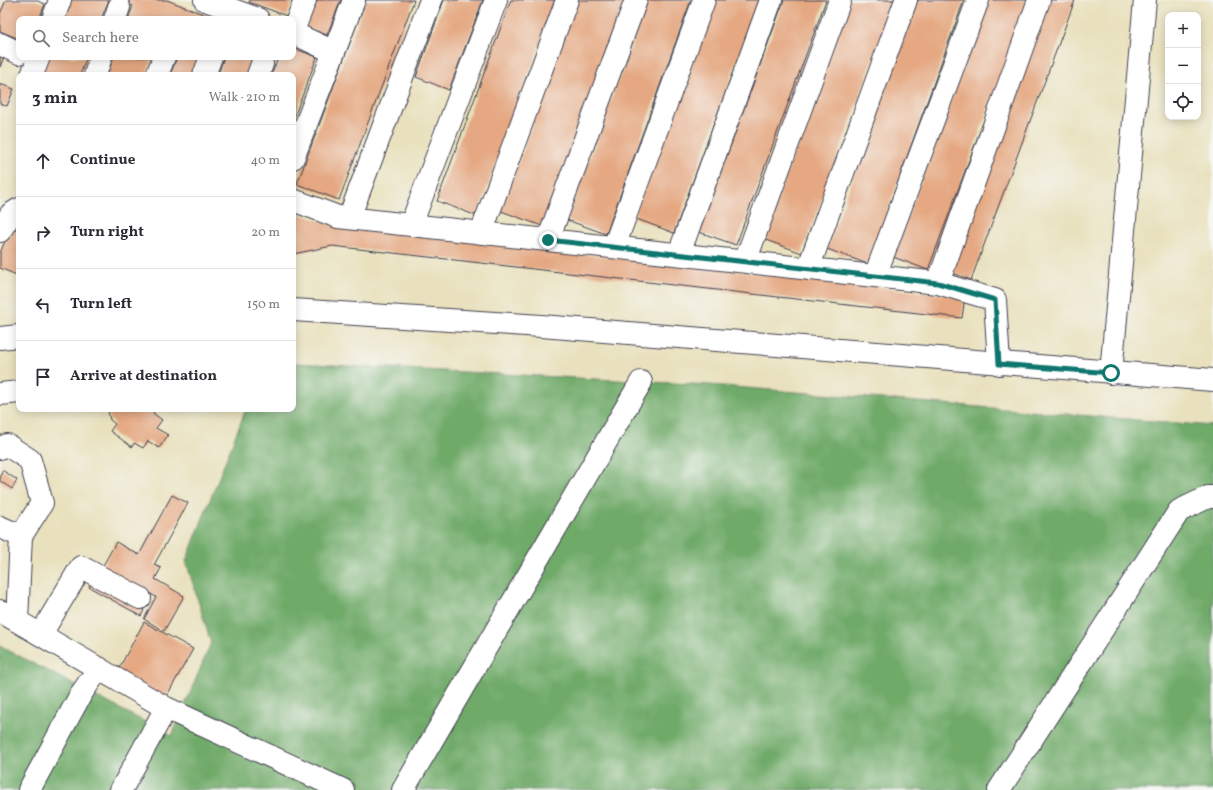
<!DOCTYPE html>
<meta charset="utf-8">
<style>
:root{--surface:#fff;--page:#f7f7f7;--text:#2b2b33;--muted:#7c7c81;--line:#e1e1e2}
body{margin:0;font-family:Vollkorn,serif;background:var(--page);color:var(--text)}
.controls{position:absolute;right:12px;top:12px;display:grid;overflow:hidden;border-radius:8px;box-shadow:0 2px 10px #0003}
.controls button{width:36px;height:36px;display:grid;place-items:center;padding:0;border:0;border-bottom:1px solid var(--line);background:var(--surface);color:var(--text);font:20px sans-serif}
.stop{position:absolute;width:12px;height:12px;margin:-9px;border:3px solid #0f766e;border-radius:50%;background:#fff}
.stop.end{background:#0f766e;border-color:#fff;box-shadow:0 1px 4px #0008}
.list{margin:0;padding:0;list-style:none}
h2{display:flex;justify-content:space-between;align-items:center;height:52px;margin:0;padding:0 16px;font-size:17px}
h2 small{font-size:13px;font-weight:400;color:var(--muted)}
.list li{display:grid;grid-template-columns:26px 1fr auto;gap:12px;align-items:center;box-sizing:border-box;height:72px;padding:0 16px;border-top:1px solid var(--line)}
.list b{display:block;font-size:15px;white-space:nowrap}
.list em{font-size:13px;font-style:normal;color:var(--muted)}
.icon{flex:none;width:22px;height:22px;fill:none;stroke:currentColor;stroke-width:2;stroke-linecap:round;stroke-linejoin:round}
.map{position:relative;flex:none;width:1213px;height:790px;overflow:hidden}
.search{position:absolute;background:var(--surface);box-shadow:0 2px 10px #0003;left:16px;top:16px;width:280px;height:44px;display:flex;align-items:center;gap:10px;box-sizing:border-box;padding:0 14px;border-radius:8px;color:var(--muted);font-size:15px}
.panel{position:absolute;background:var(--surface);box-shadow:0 2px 10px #0003;left:16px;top:72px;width:280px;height:340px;border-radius:8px}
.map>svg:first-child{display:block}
.forest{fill:#6faa69;stroke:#486652}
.building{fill:#e5a882}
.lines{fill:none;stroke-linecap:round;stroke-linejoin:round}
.minor-casing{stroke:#403f4e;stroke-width:24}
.major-casing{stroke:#403f4e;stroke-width:24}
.minor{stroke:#fff;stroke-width:22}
.major{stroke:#fff;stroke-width:22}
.route{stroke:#0f766e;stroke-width:5}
</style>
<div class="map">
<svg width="1213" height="790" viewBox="0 0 1213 790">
<rect width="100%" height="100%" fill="#f6f6f2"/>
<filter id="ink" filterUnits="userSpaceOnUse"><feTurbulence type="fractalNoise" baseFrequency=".025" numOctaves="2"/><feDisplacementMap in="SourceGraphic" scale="8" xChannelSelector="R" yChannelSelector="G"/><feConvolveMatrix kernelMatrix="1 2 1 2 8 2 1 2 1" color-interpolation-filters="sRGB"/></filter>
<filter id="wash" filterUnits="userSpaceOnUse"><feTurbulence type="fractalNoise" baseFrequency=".012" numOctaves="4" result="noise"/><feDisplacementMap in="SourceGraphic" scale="16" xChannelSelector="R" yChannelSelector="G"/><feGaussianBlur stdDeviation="0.9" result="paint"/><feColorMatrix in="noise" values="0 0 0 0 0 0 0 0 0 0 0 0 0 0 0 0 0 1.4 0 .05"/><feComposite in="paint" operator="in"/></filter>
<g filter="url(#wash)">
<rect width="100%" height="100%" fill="#e9e1bd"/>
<path class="forest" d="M293,363L710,385L1213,426V790H0V646L172,736L211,643L186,561L246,409H293Z"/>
<g id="blocks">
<path class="building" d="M6,0H35L45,4L39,19H19V39L0,31V14Z
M70,0H109L101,19H63Z
M118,0H167L216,19H128L133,6Z
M250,0H293L287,16L249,2Z
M317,0H341L327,35L306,27Z
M366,0H414L339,200L297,184Z
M444,0H483L449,90L416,77Z
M511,0H556L477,216L437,201Z
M578,0H624L542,226L501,211Z
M648,0H691L606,234L567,220Z
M714,0H759L674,233L634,218Z
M784,0H826L736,245L699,232Z
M850,0H895L802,253L763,239Z
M918,0H964L868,264L827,249Z
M989,0H1029L928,270L893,257Z
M1050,0H1075L971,280L950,272Z
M293,48L317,57L293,120V75H271L277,61L267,57H293Z
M0,56L4,57L0,67Z
M48,57H87L80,75H41Z
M114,57H153L146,75H107Z
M177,57H202L196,75H170Z
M224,57H254L247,75H218Z
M0,84L14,89L7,106L0,104Z
M293,212L336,226L965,297L962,318L332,246L293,254Z
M11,227L19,231V276L0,268V253Z
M109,409H156L153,413L162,420L156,428L168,435L159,448L148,441L143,448L134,443L132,447L110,431L115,424L110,420L108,411Z
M2,470L17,480L12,489L0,481Z
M172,495L188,503L154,565L161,568L155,579L184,596L164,631L144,619L156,597L118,576L99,573L116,542L139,555Z
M92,581L144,610L141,616L89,587Z
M144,622L193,649L165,699L117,672Z"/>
</g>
</g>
<g filter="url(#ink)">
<use href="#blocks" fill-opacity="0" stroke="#403f4e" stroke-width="1"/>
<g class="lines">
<g class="minor-casing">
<path id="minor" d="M205,0L258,19
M53,19L60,0
M115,19L119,7
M293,31L305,0
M293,33L334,52
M0,44L19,53
M32,75L39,57
M95,75L101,57
M157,75L164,57
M204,75L211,57
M258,75L262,64
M293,158L354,0
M293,200L338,217L938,283L1039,0
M349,218L431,0
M411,225L496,0
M0,231L11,214L19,209
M481,233L567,0
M548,240L636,0
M614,247L704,0
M679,254L771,0
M745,262L840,0
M808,269L906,0
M875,276L978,0
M938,283L995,300L999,364
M1111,373L1145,0
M0,394L19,392
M0,448L7,445L30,460L42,503L21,536L17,620
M0,527L21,536
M0,611L166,708L343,790
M41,634L81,567L140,598
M29,790L81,694L99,668
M121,790L166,708
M403,790L641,382
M999,790L1179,511L1208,497H1213"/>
</g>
<g class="major-casing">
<path id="major" d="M293,310L541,326L1213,380
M0,338L19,336"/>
</g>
<use href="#minor" class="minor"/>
<use href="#major" class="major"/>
</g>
</g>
<g class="lines" filter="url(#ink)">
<path class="route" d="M548,240L938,283L995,300L999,364L1111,373"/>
</g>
</svg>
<div class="controls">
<button>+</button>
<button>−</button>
<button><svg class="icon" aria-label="locate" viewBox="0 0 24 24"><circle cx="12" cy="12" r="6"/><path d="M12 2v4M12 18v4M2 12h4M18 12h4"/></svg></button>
</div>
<div class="stop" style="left:1111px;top:373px"></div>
<div class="stop end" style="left:548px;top:240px"></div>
<div class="search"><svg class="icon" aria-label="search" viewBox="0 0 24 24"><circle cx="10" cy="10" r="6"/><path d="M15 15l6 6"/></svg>Search here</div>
<section class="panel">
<h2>3 min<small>Walk · 210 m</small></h2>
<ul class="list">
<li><svg class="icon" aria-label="ahead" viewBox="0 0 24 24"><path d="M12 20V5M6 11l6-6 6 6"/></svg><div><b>Continue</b></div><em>40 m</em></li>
<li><svg class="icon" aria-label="right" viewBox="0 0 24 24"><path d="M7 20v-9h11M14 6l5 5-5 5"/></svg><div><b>Turn right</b></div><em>20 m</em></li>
<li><svg class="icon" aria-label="left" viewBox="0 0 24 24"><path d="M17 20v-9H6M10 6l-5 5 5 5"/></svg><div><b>Turn left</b></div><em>150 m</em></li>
<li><svg class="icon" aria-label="arrive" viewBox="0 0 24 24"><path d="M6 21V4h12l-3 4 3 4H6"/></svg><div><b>Arrive at destination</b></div></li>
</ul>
</section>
</div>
